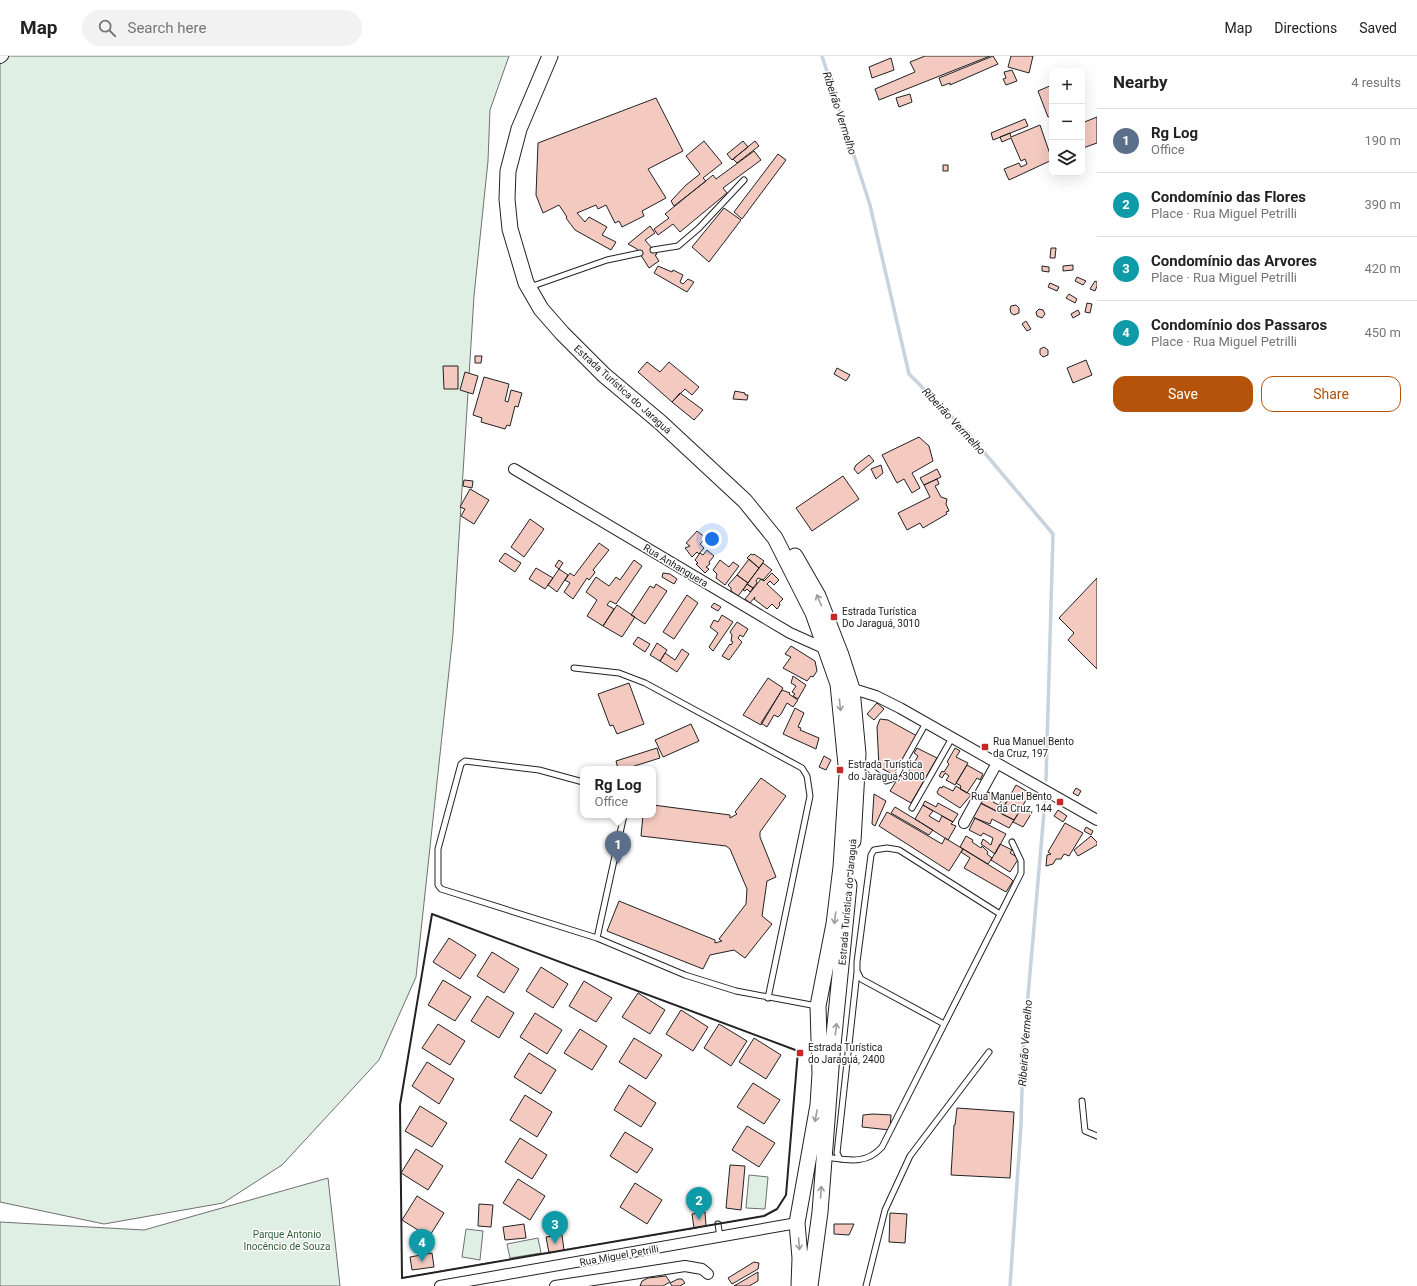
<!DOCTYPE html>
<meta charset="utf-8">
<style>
:root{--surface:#fff;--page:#f2f2f2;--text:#222;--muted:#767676;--line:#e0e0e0;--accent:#b45309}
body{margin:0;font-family:Roboto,sans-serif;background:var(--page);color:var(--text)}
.controls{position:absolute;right:12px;top:12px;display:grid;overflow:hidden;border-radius:8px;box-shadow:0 4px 16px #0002}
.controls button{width:36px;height:36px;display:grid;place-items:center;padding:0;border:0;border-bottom:1px solid var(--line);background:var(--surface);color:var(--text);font:20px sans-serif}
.you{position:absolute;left:712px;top:483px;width:14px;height:14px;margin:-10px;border:3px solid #fff;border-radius:50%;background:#1a73e8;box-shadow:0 0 0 6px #1a73e833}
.badge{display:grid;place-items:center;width:26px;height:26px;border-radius:50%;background:var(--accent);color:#fff;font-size:13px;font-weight:700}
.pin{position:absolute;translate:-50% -33px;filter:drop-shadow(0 1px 2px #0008)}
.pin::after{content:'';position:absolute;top:21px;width:14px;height:12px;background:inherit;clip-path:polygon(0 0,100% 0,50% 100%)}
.popup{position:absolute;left:580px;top:710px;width:76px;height:52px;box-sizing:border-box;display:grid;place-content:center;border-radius:8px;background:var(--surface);filter:drop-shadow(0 1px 3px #0005);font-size:13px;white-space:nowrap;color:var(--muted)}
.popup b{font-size:15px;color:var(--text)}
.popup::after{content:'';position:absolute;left:50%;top:100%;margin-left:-8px;border:8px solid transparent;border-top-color:var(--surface)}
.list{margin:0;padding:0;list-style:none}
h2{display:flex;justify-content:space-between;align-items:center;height:52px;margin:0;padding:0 16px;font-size:17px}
h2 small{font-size:13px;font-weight:400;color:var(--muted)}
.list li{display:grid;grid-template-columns:26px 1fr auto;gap:12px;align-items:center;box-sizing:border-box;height:64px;padding:0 16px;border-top:1px solid var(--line)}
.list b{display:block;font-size:15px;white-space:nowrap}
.list p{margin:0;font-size:13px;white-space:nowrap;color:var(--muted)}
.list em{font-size:13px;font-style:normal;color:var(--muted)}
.actions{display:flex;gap:8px;padding:12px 16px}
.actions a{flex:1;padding:9px 0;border:1px solid var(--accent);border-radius:12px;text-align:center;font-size:14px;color:var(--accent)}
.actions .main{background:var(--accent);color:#fff}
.icon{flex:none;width:22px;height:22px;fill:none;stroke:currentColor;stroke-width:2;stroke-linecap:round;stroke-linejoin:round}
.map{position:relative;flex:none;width:1097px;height:1230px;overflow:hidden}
header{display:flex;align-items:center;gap:24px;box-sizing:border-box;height:56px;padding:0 20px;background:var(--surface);border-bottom:1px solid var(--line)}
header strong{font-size:19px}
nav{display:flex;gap:22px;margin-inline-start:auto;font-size:14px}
.search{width:280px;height:36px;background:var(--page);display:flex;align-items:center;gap:10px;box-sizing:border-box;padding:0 14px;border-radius:22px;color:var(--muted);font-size:15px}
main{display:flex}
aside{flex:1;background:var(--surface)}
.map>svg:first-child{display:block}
.green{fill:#e0efe3;stroke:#6f6f6f}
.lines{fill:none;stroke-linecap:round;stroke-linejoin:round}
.stream{stroke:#c7d3dd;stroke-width:3.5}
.building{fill:#f3c9c0;stroke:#222}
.lane-casing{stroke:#222;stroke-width:7}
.street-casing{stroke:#222;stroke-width:12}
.secondary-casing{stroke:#222;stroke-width:17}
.lane{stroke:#fff;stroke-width:5}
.street{stroke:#fff;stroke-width:10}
.secondary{stroke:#fff;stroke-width:15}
.fence{stroke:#222;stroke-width:1;stroke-dasharray:5 2;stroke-linecap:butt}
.wall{stroke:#222;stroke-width:2}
.oneway{stroke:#9c9c9c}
.poi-dot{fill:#c62828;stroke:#fff;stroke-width:1.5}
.labels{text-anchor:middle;stroke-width:3;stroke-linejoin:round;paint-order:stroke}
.street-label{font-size:10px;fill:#222;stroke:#fff}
.poi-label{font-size:10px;fill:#222;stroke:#fff;text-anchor:start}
.park-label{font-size:10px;fill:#2f5e38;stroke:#fff}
.water-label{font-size:11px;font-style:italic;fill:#222;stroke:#fff}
</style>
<header>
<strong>Map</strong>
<div class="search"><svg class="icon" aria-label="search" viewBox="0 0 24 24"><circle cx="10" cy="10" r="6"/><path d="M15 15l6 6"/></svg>Search here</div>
<nav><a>Map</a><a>Directions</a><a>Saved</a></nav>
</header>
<main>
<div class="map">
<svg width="1097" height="1230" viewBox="0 0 1097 1230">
<rect width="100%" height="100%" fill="#fff"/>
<path class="green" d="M0,0H509L490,54L488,105L474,240L453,578L416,921L379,1004L282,1109L223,1147L104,1168L0,1146Z
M749,1119L768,1121L765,1153L746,1152Z
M328,1122L340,1230H0V1166L144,1174Z
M466,1173L483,1175L480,1204L462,1201Z
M538,1182L541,1197L510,1202L507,1188Z"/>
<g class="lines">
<path class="stream" d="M822,0L870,149L909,318L967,376L1053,478L1046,724
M1010,1230L1021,1069L1023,997L1045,745"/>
</g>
<path class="building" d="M925,0H990L879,44L875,33L915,16L910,6Z
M993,0L998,8L950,29V27L942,30L939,22Z
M1011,0H1033L1029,17L1008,11Z
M891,2L894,14L872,22L869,11Z
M1012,14L1017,25L1006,29L1003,23L1006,22L1004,16Z
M1052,29V60L1048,61L1038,35Z
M910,38L912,46L899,51L896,42Z
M656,42L683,95L648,113L666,142L642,155L644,160L622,171L619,165L615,167L606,149L598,153L596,149L577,157L585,166L589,161L607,171L602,179L616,186L611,194L575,174L566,162L567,161L559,149L543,157L536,139L538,87Z
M1097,61V87L1083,92L1082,67Z
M1025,63L1028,70L993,84L991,77Z
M1040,69L1052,104L1009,124L1004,113L1019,107L1021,111L1027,108L1025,103L1021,105L1011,82L1002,86L1000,81L1010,77L1011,81Z
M704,85L722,107L703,122L706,125L674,150L671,145L686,129L700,118L686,100Z
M743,85L748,91L732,104L727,98Z
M755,85L759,90L737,107L733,103Z
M754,95L761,104L723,132L727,137L680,176L673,168L658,179L654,173L669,162L665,158L713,119L716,123Z
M778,98L786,104L742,163L734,156Z
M943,109H948V115H943Z
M724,152L741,164L709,206L692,191Z
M650,170L655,177L645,184L657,198L655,199L659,205L649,212L637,193L628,188Z
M1051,192H1056L1055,202H1050Z
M1073,209V214L1063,215V210Z
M658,210L672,216L673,214L683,219L680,226L683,228L688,223L694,226L687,236L654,217Z
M1042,210L1049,211V216L1042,215Z
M1077,221L1086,225L1083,229L1075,225Z
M1095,225L1097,226V230L1095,235L1090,233Z
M1050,227L1059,231L1057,235L1048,231Z
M1069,238L1077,243L1075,247L1066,242Z
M1087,247L1092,248L1090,257L1085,256Z
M1016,249L1019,252V257L1014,259L1011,257L1010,253L1011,250Z
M1039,253L1043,254L1045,258L1042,262L1037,260L1036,256Z
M1078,254L1080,258L1073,262L1071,258Z
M1026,265L1031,273L1027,275L1022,268Z
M1044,291L1048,294V299L1043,301L1040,298V293Z
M475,300H482L481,307H475Z
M1086,304L1092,319L1073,327L1067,312Z
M647,306L660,316L669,306L699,331L692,339L685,333L672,346L638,316Z
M443,310H458V333H444Z
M837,312L850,319L846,325L834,318Z
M465,316L478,320L473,338L460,334Z
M484,321L509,328L505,345L508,346L511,334L522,337L518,351L515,350L510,370L507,369L505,373L481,366L482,362L473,359Z
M735,335L745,337V339H748L747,344L733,343Z
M680,337L703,354L694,364L672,346Z
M919,381L929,390L933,405L912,417L920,432L912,437L904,423L897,427L882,399Z
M869,399L874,405L858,418L854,413L856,409Z
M881,409L883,417L876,423L871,413Z
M937,413L941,421L924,429L920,422Z
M843,420L859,443L812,475L796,452Z
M937,423L939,428L935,430L941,441L947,443L946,448L949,455L946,456L947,458L923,472L920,467L907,474L898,457L930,441L924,429Z
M464,424L473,425L472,432L463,430Z
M470,433L489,444L474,468L461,460L465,453L460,451Z
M530,463L544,473L524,501L511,491Z
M697,475L706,482L700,488L704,492L699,498L697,496L692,501L685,492L690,490L686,487Z
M599,487L609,494L593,514L595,516L594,518L589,524L587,522L573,543L564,536L570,527L565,524L570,517L574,520Z
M707,494L714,500L709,506L710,508L706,511L709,513L705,517L696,508L698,507L695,504L700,497L703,499Z
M505,497L521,507L515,516L499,505Z
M751,498L753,499L754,498L764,505L759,512L747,502Z
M749,503L759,512L748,527L737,519Z
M559,504L563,507L559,513L555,510Z
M634,504L642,510L616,548L610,545L607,549L614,553L603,570L587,560L597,544L586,536L596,521L609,530L616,521L620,524Z
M720,504L729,511L733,506L739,510L725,529L716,522L717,518L713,514Z
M763,507L772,514L763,524L758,522L756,525L757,527L753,532L747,528Z
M536,512L553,522L545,533L529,523Z
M559,513L568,519L557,536L548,529Z
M663,517L670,518L677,523L674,528L662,521Z
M772,517L779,524L774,529L770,525L767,528L783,543L779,547L780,549L777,553L772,548L767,553L754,543L755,541L750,547L745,543L761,523L764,525Z
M737,519L748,527L738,540L731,535V532L728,529Z
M1097,522V613L1068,584L1074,577L1059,562Z
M656,528L667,535L645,568L631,559L650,530L654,532Z
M747,528L753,532L750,536L747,533L745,535L743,534Z
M687,539L698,547L674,583L663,576Z
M714,547L721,551L718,555L711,551Z
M617,549L635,561L622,581L603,570Z
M722,559L733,566L713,595L709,591L718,577L710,571L714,564L718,566Z
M737,566L748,573L743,581L740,579L738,582L742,586L729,604L722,600L730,588L731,589L733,586L731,585L732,579L730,576Z
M638,581L650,588L645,596L633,588Z
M657,587L667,594L660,605L650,599Z
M791,590L815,605L817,615L813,621L811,620L807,625L783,612L791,601L785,598Z
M682,593L689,598L677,616L660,605L665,597L675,604Z
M793,620L806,629L798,643L793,640L795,638L792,636L796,630L791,627Z
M768,622L783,632L761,669L743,659Z
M629,627L644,668L617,678L613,669L610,670L598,638Z
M782,634L790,637L789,638L798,644L793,651L787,647L781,658L778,661L774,659L767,671L761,667Z
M877,647L884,653L874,664L867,658Z
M795,652L804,657L798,671L801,672L800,674L819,682L816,693L783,678Z
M880,663L888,664L917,680L894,719L879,711L877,671Z
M691,668L699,685L663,701L655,684Z
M657,692L660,702L625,713H618L616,705Z
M917,692L937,702L911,747L890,735L900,719L905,722L918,700L914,697Z
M955,692L960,695L956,701L968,707L955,729L946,724L949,720L945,717L942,722L939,720L942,715L944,716L949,708L947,706Z
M824,700L831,704L826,714L819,711Z
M967,709L983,718L980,724L977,722L967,737L960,733L961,730L956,727Z
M761,722L786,740L760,776V781L776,821L767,825L762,860L772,868L745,902L734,894L710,899L703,913L607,875L619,845L715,884V887L722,885L719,883L746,848L747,833L730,793L726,790L641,780L643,759H653V749L730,759V762L737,758L735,756Z
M1016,729L1030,737L1021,753L1014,749L1011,754L1015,757L1016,754L1019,756L1014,764L1000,757Z
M943,730L953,735L956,730L971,739L960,752L938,738L937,736L940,731L942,732Z
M1076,732L1081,735L1078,740L1073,737Z
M988,736L996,740L993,746L999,749L1003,741L1008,744L1000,757L978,746L983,737L987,739Z
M874,738L886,745L875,770L872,768Z
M925,745L936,751L938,747L958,758L953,766L923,749Z
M979,746L1014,764L1009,772L992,763L990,768L972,761Z
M923,749L933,755L929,760L939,766L942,760L953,766L951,768L956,770L948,784L915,763Z
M895,751L933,774L929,779L891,757Z
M1021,753L1031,758L1023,771L1013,766Z
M1058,754L1067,760L1063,766L1054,760Z
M887,756L942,788L945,782L963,793L949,815L879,770Z
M975,762L1006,778L995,798L981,788L983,783L991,789L993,782L983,777L981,780L969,774Z
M1065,767L1083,777L1069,800L1064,798L1061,803H1056L1053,808L1046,810L1047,799L1051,798L1048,796Z
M1086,771L1093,775L1091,779L1084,775Z
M966,780L973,784L972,786L981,792L982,790L988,796L987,798L992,802L988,808L960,791Z
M1091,780L1097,786V789L1078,800L1074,794Z
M1000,788L1012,794L1010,797L1019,802L1010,816L991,804Z
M963,793L1010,822L1013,825L1006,836L964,812L970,802L961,796Z
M449,882L476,899L460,923L433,906Z
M492,896L519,913L504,937L477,920Z
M541,911L568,928L553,952L526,935Z
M443,924L471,941L455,965L428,949Z
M584,925L612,942L596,966L569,950Z
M638,937L665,954L650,978L622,961Z
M487,940L514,957L499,982L471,965Z
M681,954L708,971L693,995L666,978Z
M535,957L562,974L547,998L520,981Z
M438,968L465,985L450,1009L422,992Z
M719,968L747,985L731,1010L704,992Z
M580,973L607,990L592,1014L564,997Z
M634,982L662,999L646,1023L619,1006Z
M754,982L781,999L766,1023L739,1006Z
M529,997L556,1014L541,1038L514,1021Z
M427,1006L454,1023L439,1048L412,1030Z
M753,1027L780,1044L764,1068L737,1051Z
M629,1029L656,1047L641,1071L614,1054Z
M525,1039L552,1056L537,1081L510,1064Z
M420,1050L447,1067L432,1091L405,1075Z
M957,1052L1014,1056L1010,1122L951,1119L954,1069H955Z
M873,1058L891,1059L890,1074L862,1071L863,1059Z
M747,1070L775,1087L759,1111L732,1094Z
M625,1076L653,1093L637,1117L610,1100Z
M520,1082L547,1099L532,1123L505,1106Z
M416,1093L443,1110L428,1134L401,1117Z
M730,1109L745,1110L741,1154L726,1152Z
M518,1123L545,1140L530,1164L503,1147Z
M635,1127L662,1144L647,1168L620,1151Z
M417,1140L444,1157L429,1181L402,1164Z
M479,1148L493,1149L491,1171L478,1170Z
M705,1156L706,1170L694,1172L692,1158Z
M890,1157L907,1158L905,1187L889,1186Z
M524,1168L526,1182L505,1184L503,1171Z
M834,1168H854L849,1179L834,1178Z
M562,1179L564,1194L549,1197L546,1181Z
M432,1197L434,1211L412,1214L410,1201Z
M754,1206L759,1207L758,1213L732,1228L728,1222Z
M758,1216V1225L749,1230H734Z
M666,1220L670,1226L663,1230H640L642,1225L648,1222Z
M678,1223H682L685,1227L680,1230H672L670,1227Z"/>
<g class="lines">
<g class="lane-casing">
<path id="lane" d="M653,194L678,190L699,172L744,124
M530,231L607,204L640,197
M574,612L619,617L645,627L802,712L807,720L810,740L768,942
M861,707L886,725L895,722L926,667
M583,726L539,714L465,705L461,708L438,793V829L441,833L597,882L685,919L736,935L817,950
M912,752L952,682
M597,882L624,759
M944,968L861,923L857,915V906L871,799L874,794L887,792L899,794L1000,858
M1082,1045L1085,1075L1097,1080
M826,1101C848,1104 866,1109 882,1091L1021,817V805L1012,786
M840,1103L837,1097L857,916
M718,1168L720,1181
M866,1230L885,1154L910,1100L989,996"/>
</g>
<g class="street-casing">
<path id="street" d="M0,2L3,0
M514,413L790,577L828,594
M847,631L876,640L900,652L1097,764
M964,767L997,707
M440,1230L797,1167
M555,1230L685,1210L702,1213L708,1218"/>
</g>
<g class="secondary-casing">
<path id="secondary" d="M550,0L519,73L508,115L507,143L510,173L526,227L541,253L562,277L604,319L660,366L745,445L775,482L813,557L838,628L847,719L841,811L834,868L818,950L820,1018L818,1049L797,1167L800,1202L799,1230
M795,500L818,540L841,599L852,633L858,698L853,785
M810,1230L820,1156L832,999L849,829"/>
</g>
<use href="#lane" class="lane"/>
<use href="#street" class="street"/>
<use href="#secondary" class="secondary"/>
<path class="fence" d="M705,1170L764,1160
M563,1194L697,1172
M402,1222L551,1196"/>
<path class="wall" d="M432,858L798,995L786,1139L777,1153L764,1160L402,1222L400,1049Z"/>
</g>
<defs><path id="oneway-shaft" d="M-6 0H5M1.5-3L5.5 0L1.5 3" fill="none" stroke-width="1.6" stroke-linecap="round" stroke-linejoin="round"/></defs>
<g class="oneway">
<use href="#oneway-shaft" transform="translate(819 544) rotate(-113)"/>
<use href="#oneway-shaft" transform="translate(840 649) rotate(84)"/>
<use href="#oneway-shaft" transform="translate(835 862) rotate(97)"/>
<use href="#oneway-shaft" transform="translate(836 973) rotate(-83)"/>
<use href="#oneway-shaft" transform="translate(816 1060) rotate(100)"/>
<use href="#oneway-shaft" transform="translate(821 1136) rotate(-86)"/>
<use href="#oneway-shaft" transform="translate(799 1188) rotate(86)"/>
</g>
<g class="poi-dot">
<rect x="830" y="557" width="8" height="8" rx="2"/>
<rect x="981" y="687" width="8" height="8" rx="2"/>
<rect x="836" y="710" width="8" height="8" rx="2"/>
<rect x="1056" y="742" width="8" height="8" rx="2"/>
<rect x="796" y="993" width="8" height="8" rx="2"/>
</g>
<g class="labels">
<g class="street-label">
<text transform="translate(623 333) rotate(42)" y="4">Estrada Turística do Jaraguá</text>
<text transform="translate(676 509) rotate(31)" y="4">Rua Anhanguera</text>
<text transform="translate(847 846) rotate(-85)" y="4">Estrada Turística do Jaraguá</text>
<text transform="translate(619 1199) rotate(-10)" y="4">Rua Miguel Petrilli</text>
</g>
<g class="poi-label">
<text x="842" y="559">Estrada Turística<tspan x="842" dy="12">Do Jaraguá, 3010</tspan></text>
<text x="993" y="689">Rua Manuel Bento<tspan x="993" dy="12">da Cruz, 197</tspan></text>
<text x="848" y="712">Estrada Turística<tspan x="848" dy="12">do Jaraguá, 3000</tspan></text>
<text x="1052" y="744" text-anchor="end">Rua Manuel Bento<tspan x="1052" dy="12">da Cruz, 144</tspan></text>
<text x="808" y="995">Estrada Turística<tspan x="808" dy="12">do Jaraguá, 2400</tspan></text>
</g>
<g class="park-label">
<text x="287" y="1182">Parque Antonio<tspan x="287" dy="12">Inocêncio de Souza</tspan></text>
</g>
<g class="water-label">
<text transform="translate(840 57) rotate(72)" y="4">Ribeirão Vermelho</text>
<text transform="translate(954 365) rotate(47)" y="4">Ribeirão Vermelho</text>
<text transform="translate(1025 987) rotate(-86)" y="4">Ribeirão Vermelho</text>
</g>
</g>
</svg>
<div class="controls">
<button>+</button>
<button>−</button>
<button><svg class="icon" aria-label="layers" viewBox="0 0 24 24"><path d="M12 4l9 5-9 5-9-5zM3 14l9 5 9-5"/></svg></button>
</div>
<div class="you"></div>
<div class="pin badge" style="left:618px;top:808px;background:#5c6f8a">1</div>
<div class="popup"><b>Rg Log</b>Office</div>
<div class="pin badge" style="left:699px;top:1164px;background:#0f9aa8">2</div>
<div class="pin badge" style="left:555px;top:1188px;background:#0f9aa8">3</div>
<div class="pin badge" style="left:422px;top:1206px;background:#0f9aa8">4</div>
</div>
<aside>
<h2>Nearby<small>4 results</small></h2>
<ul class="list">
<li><span class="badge" style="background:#5c6f8a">1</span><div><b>Rg Log</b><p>Office</p></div><em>190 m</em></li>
<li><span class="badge" style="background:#0f9aa8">2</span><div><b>Condomínio das Flores</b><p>Place · Rua Miguel Petrilli</p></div><em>390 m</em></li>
<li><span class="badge" style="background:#0f9aa8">3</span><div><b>Condomínio das Arvores</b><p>Place · Rua Miguel Petrilli</p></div><em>420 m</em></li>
<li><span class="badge" style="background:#0f9aa8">4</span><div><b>Condomínio dos Passaros</b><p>Place · Rua Miguel Petrilli</p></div><em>450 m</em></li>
</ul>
<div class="actions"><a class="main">Save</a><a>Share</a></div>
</aside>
</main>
